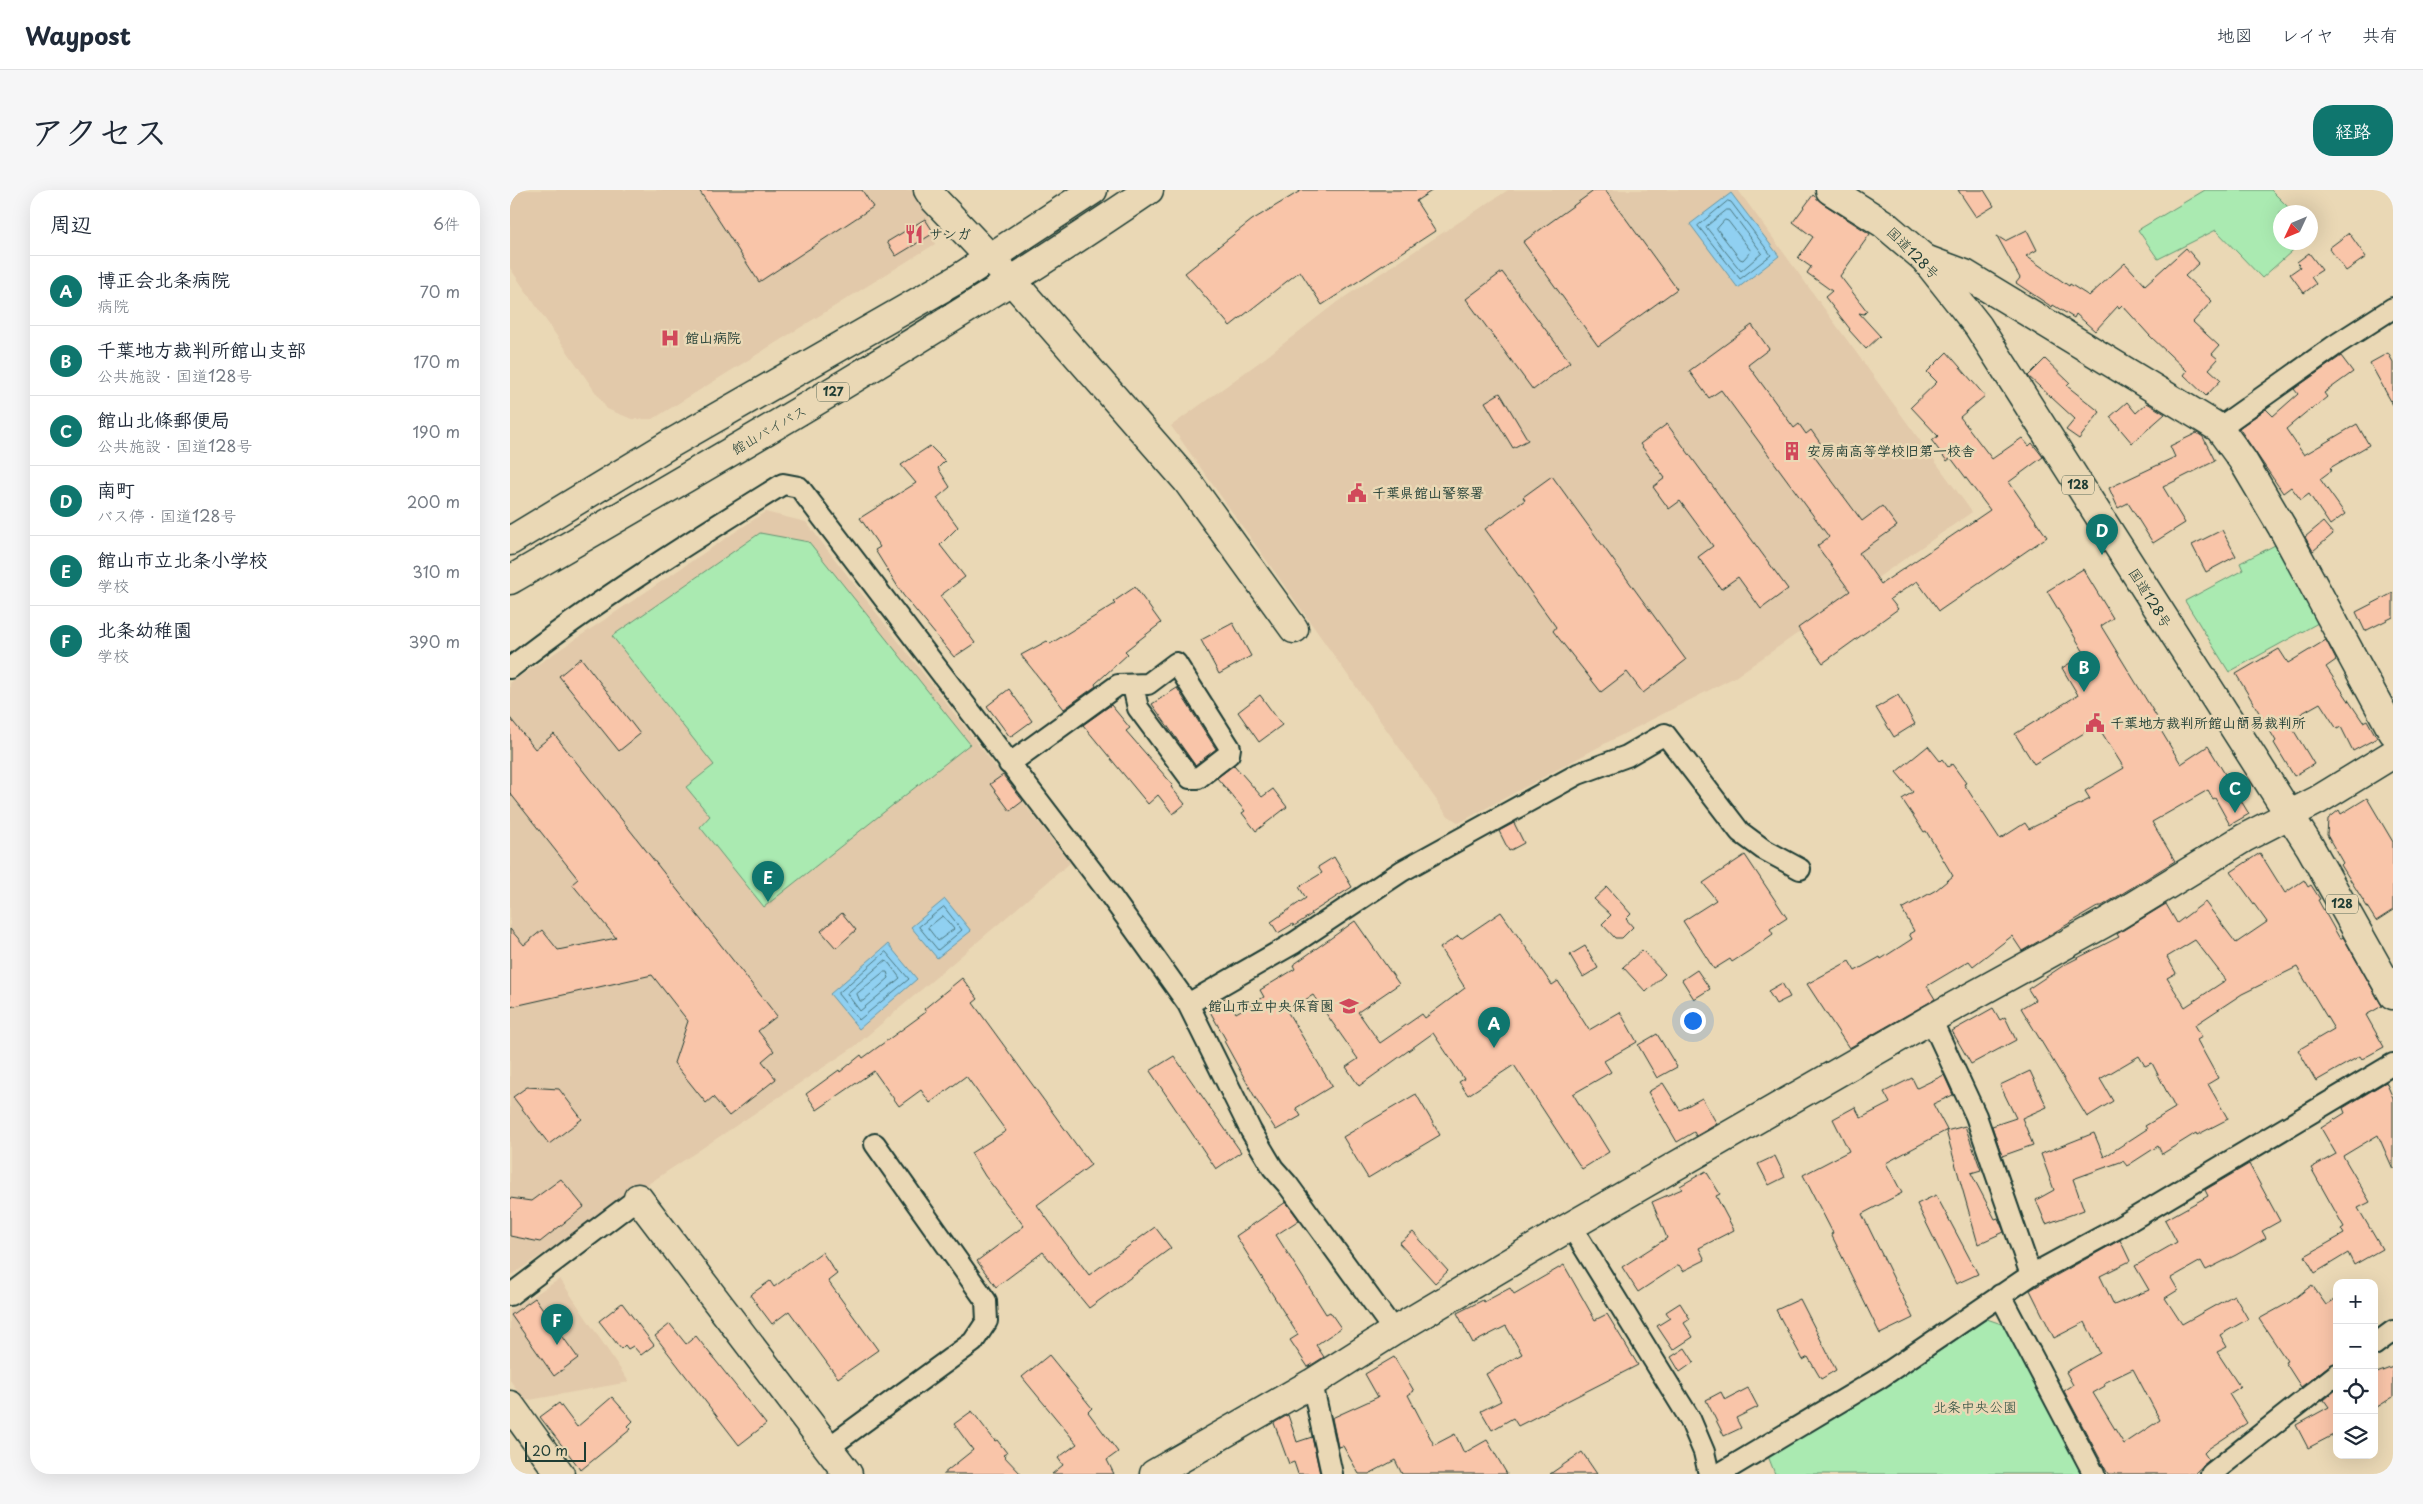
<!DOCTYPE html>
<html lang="ja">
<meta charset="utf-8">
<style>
:root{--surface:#fff;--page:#f6f6f7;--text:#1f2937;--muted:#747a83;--line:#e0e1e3;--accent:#0f766e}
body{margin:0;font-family:"Playpen Sans","Klee One",sans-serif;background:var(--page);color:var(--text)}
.controls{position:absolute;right:15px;bottom:15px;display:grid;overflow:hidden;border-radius:10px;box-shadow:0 5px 20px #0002}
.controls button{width:45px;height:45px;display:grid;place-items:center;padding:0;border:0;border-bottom:1px solid var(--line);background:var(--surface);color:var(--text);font:25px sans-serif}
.compass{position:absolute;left:1763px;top:15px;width:45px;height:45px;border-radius:50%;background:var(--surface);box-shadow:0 5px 20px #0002;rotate:226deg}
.scale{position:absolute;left:15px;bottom:12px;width:61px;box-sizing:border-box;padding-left:5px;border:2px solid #1f3d34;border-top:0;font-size:14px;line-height:18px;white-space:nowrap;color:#1f3d34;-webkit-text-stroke:4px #ead8b5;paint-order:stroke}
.you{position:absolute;left:1182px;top:830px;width:18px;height:18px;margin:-12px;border:4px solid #fff;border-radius:50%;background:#1a73e8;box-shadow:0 0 0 8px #1a73e833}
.badge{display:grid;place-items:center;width:32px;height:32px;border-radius:50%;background:var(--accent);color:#fff;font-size:16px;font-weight:700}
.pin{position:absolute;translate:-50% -41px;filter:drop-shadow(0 1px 2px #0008)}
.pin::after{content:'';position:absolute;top:26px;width:18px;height:15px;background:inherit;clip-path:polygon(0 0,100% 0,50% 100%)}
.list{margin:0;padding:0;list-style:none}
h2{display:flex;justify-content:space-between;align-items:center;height:65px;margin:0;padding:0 20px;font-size:21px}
h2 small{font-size:16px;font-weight:400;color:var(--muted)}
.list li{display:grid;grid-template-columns:32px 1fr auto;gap:15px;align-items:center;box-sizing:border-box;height:70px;padding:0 20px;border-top:1px solid var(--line)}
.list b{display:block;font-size:19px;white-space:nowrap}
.list p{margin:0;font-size:16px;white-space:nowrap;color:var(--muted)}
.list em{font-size:16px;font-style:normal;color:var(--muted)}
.icon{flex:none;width:28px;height:28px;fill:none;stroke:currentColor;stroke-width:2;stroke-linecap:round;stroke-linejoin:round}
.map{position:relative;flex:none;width:1883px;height:1284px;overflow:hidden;border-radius:20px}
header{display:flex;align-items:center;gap:30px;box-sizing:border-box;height:70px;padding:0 25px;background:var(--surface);border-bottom:1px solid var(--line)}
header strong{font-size:24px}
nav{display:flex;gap:28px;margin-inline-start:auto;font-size:18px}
.intro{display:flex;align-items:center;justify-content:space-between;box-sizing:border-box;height:120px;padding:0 30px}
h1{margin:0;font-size:35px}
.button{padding:12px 22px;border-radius:20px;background:var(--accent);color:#fff;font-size:18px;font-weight:700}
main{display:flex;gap:30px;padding:0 30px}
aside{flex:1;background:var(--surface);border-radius:20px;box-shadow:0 5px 20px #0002}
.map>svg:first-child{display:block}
.built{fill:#e2c9aa}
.green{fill:#aaeab1;stroke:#649472}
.water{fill:#90d0f1;stroke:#6395a5}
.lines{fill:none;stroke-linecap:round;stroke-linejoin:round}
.shore{stroke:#4c7880;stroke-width:1}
.building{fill:#f9c5a9;stroke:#1f3d34;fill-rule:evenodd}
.street-casing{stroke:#1f3d34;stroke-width:24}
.secondary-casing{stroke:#1f3d34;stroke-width:31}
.highway-casing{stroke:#1f3d34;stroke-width:31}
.street{stroke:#ead8b5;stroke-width:20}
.secondary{stroke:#ead8b5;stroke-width:28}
.highway{stroke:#ead8b5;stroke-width:28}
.labels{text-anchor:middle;stroke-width:5;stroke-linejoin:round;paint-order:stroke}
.shield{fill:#ead8b5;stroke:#5c6c5b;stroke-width:1}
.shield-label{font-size:12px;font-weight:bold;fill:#1f3d34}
.poi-label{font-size:14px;font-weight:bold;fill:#1f3d34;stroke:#ead8b5;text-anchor:start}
.street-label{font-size:14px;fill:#1f3d34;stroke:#ead8b5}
.park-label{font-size:14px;fill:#2d4e40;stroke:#ead8b5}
</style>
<header>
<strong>Waypost</strong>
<nav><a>地図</a><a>レイヤ</a><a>共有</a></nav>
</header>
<div class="intro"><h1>アクセス</h1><a class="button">経路</a></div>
<main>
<aside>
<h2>周辺<small>6件</small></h2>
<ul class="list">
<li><span class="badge">A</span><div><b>博正会北条病院</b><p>病院</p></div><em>70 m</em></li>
<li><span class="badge">B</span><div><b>千葉地方裁判所館山支部</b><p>公共施設 · 国道128号</p></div><em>170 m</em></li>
<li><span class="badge">C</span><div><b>館山北條郵便局</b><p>公共施設 · 国道128号</p></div><em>190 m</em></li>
<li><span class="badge">D</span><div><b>南町</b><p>バス停 · 国道128号</p></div><em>200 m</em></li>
<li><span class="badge">E</span><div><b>館山市立北条小学校</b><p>学校</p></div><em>310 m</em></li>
<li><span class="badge">F</span><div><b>北条幼稚園</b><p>学校</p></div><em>390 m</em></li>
</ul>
</aside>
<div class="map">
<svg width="1883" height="1284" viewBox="0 0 1883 1284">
<rect width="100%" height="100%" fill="#ead8b5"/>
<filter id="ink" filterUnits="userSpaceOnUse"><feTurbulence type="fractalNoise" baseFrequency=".02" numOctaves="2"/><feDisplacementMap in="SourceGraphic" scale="10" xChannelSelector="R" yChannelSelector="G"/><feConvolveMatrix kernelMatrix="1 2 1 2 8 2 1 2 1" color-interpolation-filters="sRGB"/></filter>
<g filter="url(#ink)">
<path class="built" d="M0,0H405L418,23L425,54L143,229H122L97,219L0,78Z
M998,0H1228L1462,322L1225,487L1098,552L949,633L937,625L661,236L755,168L827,112Z
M255,322L296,332L560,673L344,857L0,1086V493Z
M50,1089L119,1192L14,1211L0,1190V1120Z"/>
<path class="green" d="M1695,0H1761L1783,22H1770V52L1791,53L1752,88L1706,40L1648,69L1628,40Z
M250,343L299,352L460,554L254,717L190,637L200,626L176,597L204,575L102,446Z
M1769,353L1808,433L1719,482L1675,411L1733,380L1730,373Z
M1477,1129L1497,1136L1578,1284H1265L1258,1266L1373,1199Z"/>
<path class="water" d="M1221,3L1269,66L1228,98L1180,34Z
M435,709L461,741L427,768L401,737Z
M378,754L407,789L349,839L320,804Z"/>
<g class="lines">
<path class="shore" d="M1218,11L1221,12L1261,65L1230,89L1188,36Z
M1217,20H1220L1252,63L1231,81L1196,37Z
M1215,30L1218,31L1241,61L1233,70L1230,69L1207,39Z
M434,717L452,740L428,760L409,737Z
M433,726L444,739L428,751L418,738Z
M376,762L399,789L349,830L328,804Z
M375,771L378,772L390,788L350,821L337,804Z
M374,782H377L379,788L353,811H350L347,804Z"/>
</g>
<path class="building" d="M189,0H352L363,17L249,92Z
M792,0H923L906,11L925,41L812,115L790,81L720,136L675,83L742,30Z
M1085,0H1095L1167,99L1088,156L1013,52Z
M1448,0H1474L1484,16L1466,27Z
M1303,5L1312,13L1360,44L1330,86L1357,121L1354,124L1349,123L1370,146L1356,159L1339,140L1340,139L1315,107L1322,101L1297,83L1301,77L1288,68L1303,47L1283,32Z
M415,29L424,43L386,66L377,52Z
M1517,40L1527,60L1516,66L1559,96L1560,94L1579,106L1615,73L1635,95L1676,58L1689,73L1675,86L1702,111L1683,132L1709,156L1702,164L1708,169L1699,179L1711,190L1696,206L1674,185L1677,181L1640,146L1612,115L1609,118L1608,116L1585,141L1566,124L1564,128L1543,115L1542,117L1506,93L1510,88L1487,46L1495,51Z
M1839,43L1856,67L1836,81L1819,58Z
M1799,63L1812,80L1801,87L1806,94L1794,103L1780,84L1790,77L1787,72Z
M992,82L1060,172L1023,200L956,109Z
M1242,135L1259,159L1238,175L1284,238L1289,234L1296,244L1301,240L1313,257L1303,265L1352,331L1372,316L1387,336L1349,363L1371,394L1480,320L1441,268L1437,271L1422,251L1428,246L1401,217L1427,192L1417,182L1437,162L1475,206L1450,227L1482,269L1512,248L1519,256L1522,253L1533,267L1499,292L1537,347L1429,421L1407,391L1380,409L1388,419L1313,473L1288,438L1340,401L1307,356L1319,347L1211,200L1199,208L1179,181Z
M1878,163L1883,172V215L1860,173Z
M1831,166L1843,182L1814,203L1817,207L1801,220L1800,219L1776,239L1794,265L1847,234L1859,255L1820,278L1822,280L1810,289L1835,324L1820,335L1799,304L1791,310L1781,297L1773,303L1729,238L1756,219L1763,226L1788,204L1784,199Z
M1535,169L1560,193L1557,196L1590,222L1569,249L1556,240L1565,229L1518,186Z
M990,203L1018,250L1003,258L975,212Z
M1617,212L1626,223L1637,213L1655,224L1622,253L1600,227Z
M1157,234L1278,399L1251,419L1228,387L1211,399L1188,367L1203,356L1170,311L1159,319L1143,297L1155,288L1130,254Z
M1687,243L1693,247L1705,271L1653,297L1675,333L1643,353L1618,313L1608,318L1599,298L1665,267L1660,256Z
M420,256L435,271L428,278L440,297L427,308L448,337L430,355L455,387L430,406L465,453L444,467L393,405L365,360L370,357L350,328L406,293L391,275Z
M1042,286L1176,470L1133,503L1117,482L1091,502L1043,441L1046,437L975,339L1015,310L1013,307Z
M1813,332L1823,344L1803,361L1795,347Z
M1712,340L1726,366L1696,382L1682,355Z
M1573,379L1603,428L1591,436L1653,537L1650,539L1671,574L1698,556L1739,624L1720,635L1705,608L1703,609L1698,600L1642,632L1665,671L1592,716H1589L1512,761L1502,746L1463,776L1459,771L1417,796L1425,809L1339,858L1297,794L1339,771L1345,781L1370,767L1371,769L1402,749L1399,744L1404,741L1392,719L1426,700L1443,686L1416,641L1414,642L1392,609L1403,602L1386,582L1418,556L1430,571L1432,569L1438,577L1442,574L1456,593L1454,594L1490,649L1515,633L1519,639L1580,609L1575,601L1614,578L1587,535L1524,574L1505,544L1568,505L1552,478L1575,464L1537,401Z
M625,397L651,433L615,461L618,464L585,494L586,496L554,519L511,465L537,451L540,454L605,414L603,412Z
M1883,403V427L1855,441L1846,422Z
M723,433L741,466L709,484L691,450Z
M1816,450L1826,470L1816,477L1853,532L1857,530L1867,548L1843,561L1831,537L1827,539L1810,513L1778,531L1804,574L1784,586L1764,553L1766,551L1726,484L1769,459L1778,473Z
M71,468L130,544L109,561L49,486Z
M667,498L706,559L685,575L642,514Z
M499,499L522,531L500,547L477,516Z
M750,505L772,535L749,552L728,522Z
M1388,505L1405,534L1384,547L1366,518Z
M601,515L620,538L616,541L663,595L661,597L675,614L663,624L648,605L638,614L573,535Z
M0,528L25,559L44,544L267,826L248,841L264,861L252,871L266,889L219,926L203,907L196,913L164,873L178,831L142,785L0,817V739L14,755L32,740L48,760L106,748L62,694L68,689L0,603Z
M724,575L752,607L763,599L777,617L746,641L732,623L735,621L707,588Z
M493,585L513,611L500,621L480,594Z
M1857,608L1883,652V720L1866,731L1831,675L1833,673L1817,645L1818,629L1829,620L1831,624Z
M1004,633L1014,653L999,661L989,641Z
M1750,663L1775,703L1794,690L1798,697L1801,695L1810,709L1808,710L1830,749L1833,747L1872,816L1856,825L1874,857L1852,869L1850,866L1806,891L1788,860L1824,839L1787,777L1732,804L1685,835L1692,847L1687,850L1708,888L1698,894L1718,929L1687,945L1686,943L1652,964L1648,956L1617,976L1613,971L1563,989L1574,1020L1536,1034L1526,1010L1544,1000L1531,964L1584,943L1594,967L1637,939L1635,936L1665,918L1642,873L1635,876L1629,866L1590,889L1603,911L1577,927L1511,818L1525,810L1518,799L1554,775L1609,747L1607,744L1656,714L1667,733L1695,712L1726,753L1757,732L1721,682ZM1685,750L1716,790L1675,817L1657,788L1666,783L1657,767Z
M1235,665L1277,728L1260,739L1263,744L1239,761L1222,772L1220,769L1204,779L1173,731L1206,710L1193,693Z
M824,667L842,697L801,723L802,724L784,736L783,734L768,743L761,732L796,708L789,697L812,683L808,677Z
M1097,697L1121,724L1116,729L1123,737L1112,748H1105L1092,734L1101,725L1084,709Z
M991,722L1042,795L1048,791L1079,840L1110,822L1127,852L1094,871L1101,882L1063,904L1099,962L1072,979L1004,875L958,905L949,892L954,889L923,843L849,896L836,877L848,869L803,805L777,821L822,896L786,918L791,926L766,940L747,911L714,851L716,850L698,818L717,807L726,823L754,807L750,800L785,779L783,775L845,731L889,794L848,822L870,853L912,824L915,828L955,798L930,758L948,746L951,749Z
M332,723L346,740L326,758L311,741Z
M1075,756L1088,778L1073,787L1060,765Z
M1132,760L1155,784L1136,802L1113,777Z
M1187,780L1200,799L1184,809L1172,790Z
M452,788L468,809L463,813L581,975L527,1015L579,1085L645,1037L661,1058L579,1118L533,1062L486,1097L467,1071L514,1036L475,986L461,963L496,941L456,886L420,913L411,900L389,916L364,881L307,920L296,904L329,880L330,882L351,865L353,868L416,822L414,819Z
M1272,793L1280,807L1266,814L1258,801Z
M1483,818L1490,830L1495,827L1506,850L1461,874L1442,841Z
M1147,844L1167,877L1147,888L1128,855Z
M664,866L731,962L706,979L640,881Z
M1520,881L1537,917L1512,928L1523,955L1492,966L1482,936L1506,928L1490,895Z
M1434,885L1443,905L1423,914L1437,940L1376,973L1392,1003L1352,1024L1403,1128L1370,1144L1321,1044L1323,1043L1293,985L1339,961L1323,929L1345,917L1351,928L1380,913L1374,902L1402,888L1407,898Z
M1876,892L1883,908V979L1868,945L1833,966L1860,1012L1848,1018L1872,1059L1844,1075L1838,1063L1805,1083L1795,1066L1834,1044L1831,1039L1834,1037L1801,978L1826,964L1811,938L1835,923L1833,918Z
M1153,893L1170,920L1192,908L1207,934L1186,946L1184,942L1167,952L1138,902Z
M17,897L49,899L72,929L39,954L3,907Z
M906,904L930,945L858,988L833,947Z
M1455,936L1471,980L1461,983L1485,1029L1488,1028L1494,1042L1468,1054L1436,941Z
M1265,966L1275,987L1259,995L1248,974Z
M1739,974L1770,1031L1752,1041L1756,1048L1726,1065L1696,1080L1691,1071L1661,1088L1668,1100L1655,1108L1672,1134L1724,1105L1738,1129L1710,1145L1717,1157L1707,1162L1730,1197L1719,1204L1737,1233L1698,1259L1694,1263L1699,1270L1684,1284H1598L1554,1201L1563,1195L1556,1182L1590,1163L1575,1132L1544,1148L1520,1100L1610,1050L1620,1071L1590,1086L1604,1115L1639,1100L1625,1076L1667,1052L1655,1030L1698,1006L1695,1000ZM1623,1179L1650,1230L1614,1254L1583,1203L1595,1196L1594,1193Z
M1196,981L1210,1004L1206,1006L1224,1040L1189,1058L1195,1070L1173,1081L1169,1075L1128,1102L1112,1077L1157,1048L1142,1012L1172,999L1170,996Z
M51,989L74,1017L30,1052L0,1046V1008L21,1011Z
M1426,1005L1468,1084L1446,1094L1407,1014Z
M776,1012L789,1030L766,1045L816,1124L820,1122L831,1138L806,1155L814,1167L798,1177L780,1150L788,1145L726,1046Z
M903,1042L938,1081L925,1093L889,1053Z
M312,1062L327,1084L318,1091L368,1160L328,1188L279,1121L262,1134L240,1105L260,1091L264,1097Z
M1054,1075L1085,1130L1097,1124L1128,1175L1008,1236L1003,1228L982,1240L971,1221L991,1211L976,1184L1012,1164L996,1136L963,1153L947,1123L973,1110L974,1112L1000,1098L1004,1104Z
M1802,1095L1816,1115L1827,1108V1172L1820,1175L1791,1197L1775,1172L1777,1171L1749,1129L1780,1112Z
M25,1108L68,1168L44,1186L1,1125Z
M1290,1109L1326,1180L1311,1189L1298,1167L1293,1170L1266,1120Z
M112,1113L144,1155L131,1165L123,1156L118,1159L115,1155L111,1159L89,1131Z
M1170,1113L1180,1129L1174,1133L1183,1147L1163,1160L1147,1136L1160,1128L1156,1122Z
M160,1134L176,1154L186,1146L256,1234L229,1255L145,1146Z
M1175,1158L1184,1172L1170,1182L1161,1167Z
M539,1165L582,1218L578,1222L608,1262L597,1270L604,1284H542L553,1275L548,1268L567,1254L512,1187Z
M884,1167L904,1201L898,1205L924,1255L945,1244L954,1263L977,1250L997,1284H892L885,1270L859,1284H849L833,1256L828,1257L822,1228L868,1207L855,1184Z
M1883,1177V1207L1864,1219V1184Z
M1238,1198L1248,1217L1226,1228L1231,1238L1214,1246L1196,1210L1211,1202L1215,1210Z
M1827,1199V1243L1798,1258L1786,1235L1819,1217L1814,1210Z
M102,1207L123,1231L118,1236L121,1239L71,1280L30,1227L49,1213L67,1237Z
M462,1221L485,1251L487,1250L497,1263L493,1265L511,1284H433L463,1260L444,1234Z
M778,1225L787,1252L802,1247L810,1284H788L784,1272L779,1274L764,1233Z
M1072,1262L1087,1284H1040Z"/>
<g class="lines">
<g class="street-casing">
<path id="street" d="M1709,238L1827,154L1883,118
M0,478C87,410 180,352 273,294L289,297L595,698L678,814L741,941L763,978L778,995L884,1141
M499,574L608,495L638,494L666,473L720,558L719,564L688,588H680L628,518L623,496
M678,814L784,753L892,681L1068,584L1117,566L1155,544L1230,642L1253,659L1290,679
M1421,829L1466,926L1521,1085
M1061,1036L1180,1229L1194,1262L1199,1284
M0,1105L128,1008
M1490,1105L1584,1284
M1864,1155L1883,1141
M802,1193L822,1284
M318,1258L463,1152L477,1131L476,1111L365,954
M1209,1284L1368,1189L1521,1085L1606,1039L1883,874
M1701,1284L1827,1184"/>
</g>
<g class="secondary-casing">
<path id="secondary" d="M418,0L424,9L502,91L677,291L784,439
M1415,69L1455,84L1709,238L1733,271L1772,337L1883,542
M128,1008L338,1284
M0,1215L50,1284
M644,1284L802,1193L884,1141L1061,1036L1421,829L1600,730L1734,648L1808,610L1883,564"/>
</g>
<g class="highway-casing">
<path id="highway" d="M1320,0L1374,34L1415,69L1468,136L1800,657L1883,805
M0,351L160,254L446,90L583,0
M0,390C216,265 432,141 639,0"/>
</g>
<use href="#street" class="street"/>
<use href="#secondary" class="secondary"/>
<use href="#highway" class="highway"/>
</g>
</g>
<defs>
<g id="restaurant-bare" transform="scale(1.5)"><path d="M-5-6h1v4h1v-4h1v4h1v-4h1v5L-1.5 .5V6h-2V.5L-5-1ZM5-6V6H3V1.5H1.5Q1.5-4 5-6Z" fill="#d1495b" stroke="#ead8b5" stroke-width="2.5" paint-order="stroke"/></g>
<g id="hospital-bare" transform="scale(1.5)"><path d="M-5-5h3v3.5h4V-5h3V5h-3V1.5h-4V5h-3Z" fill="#d1495b" stroke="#ead8b5" stroke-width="2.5" paint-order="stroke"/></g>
<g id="building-bare" transform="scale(1.5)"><path d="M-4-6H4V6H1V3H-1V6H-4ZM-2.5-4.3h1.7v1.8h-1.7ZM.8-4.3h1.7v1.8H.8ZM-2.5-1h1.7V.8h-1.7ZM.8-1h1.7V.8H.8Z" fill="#d1495b" stroke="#ead8b5" stroke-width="2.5" paint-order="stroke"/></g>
<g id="civic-bare" transform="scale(1.5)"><path d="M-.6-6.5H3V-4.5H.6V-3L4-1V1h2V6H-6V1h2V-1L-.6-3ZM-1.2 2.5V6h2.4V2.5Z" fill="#d1495b" stroke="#ead8b5" stroke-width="2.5" paint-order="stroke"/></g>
<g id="school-bare" transform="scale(1.5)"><path d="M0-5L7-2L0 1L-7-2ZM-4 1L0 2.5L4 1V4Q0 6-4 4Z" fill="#d1495b" stroke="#ead8b5" stroke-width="2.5" paint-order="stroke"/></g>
</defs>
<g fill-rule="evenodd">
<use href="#restaurant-bare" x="404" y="44"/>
<use href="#hospital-bare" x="160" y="148"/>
<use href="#building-bare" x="1282" y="261"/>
<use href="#civic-bare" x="847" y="303"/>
<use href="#civic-bare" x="1585" y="533"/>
<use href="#school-bare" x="839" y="816"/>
</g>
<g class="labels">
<g class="shield">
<rect x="307" y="192.5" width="32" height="19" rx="4"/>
<rect x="1552" y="285.5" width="32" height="19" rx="4"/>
<rect x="1816" y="704.5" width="32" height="19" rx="4"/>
</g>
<g class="shield-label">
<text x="323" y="206">127</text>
<text x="1568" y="299">128</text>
<text x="1832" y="718">128</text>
</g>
<g class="poi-label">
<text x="419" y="49">サンガ</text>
<text x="175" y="153">館山病院</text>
<text x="1297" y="266">安房南高等学校旧第一校舎</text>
<text x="862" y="308">千葉県館山警察署</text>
<text x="1600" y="538">千葉地方裁判所館山簡易裁判所</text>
<text x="824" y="821" text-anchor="end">館山市立中央保育園</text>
</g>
<g class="street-label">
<text transform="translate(1403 63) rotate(45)" y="5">国道128号</text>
<text transform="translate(259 240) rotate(-30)" y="5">館山バイパス</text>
<text transform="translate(1640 408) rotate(58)" y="5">国道128号</text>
</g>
<g class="park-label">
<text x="1465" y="1222">北条中央公園</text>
</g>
</g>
</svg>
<div class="controls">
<button>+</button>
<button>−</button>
<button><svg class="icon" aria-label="locate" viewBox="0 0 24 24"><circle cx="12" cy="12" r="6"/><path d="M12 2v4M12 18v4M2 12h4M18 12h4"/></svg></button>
<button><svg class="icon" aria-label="layers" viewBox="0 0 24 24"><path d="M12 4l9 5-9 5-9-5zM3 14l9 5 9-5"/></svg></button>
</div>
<svg class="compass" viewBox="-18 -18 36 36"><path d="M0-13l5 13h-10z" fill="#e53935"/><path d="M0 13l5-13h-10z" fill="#747a83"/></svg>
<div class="scale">20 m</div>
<div class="you"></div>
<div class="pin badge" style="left:984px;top:858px">A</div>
<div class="pin badge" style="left:1574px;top:502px">B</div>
<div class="pin badge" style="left:1725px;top:623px">C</div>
<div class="pin badge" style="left:1592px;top:365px">D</div>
<div class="pin badge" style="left:258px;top:712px">E</div>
<div class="pin badge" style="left:47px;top:1155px">F</div>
</div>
</main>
